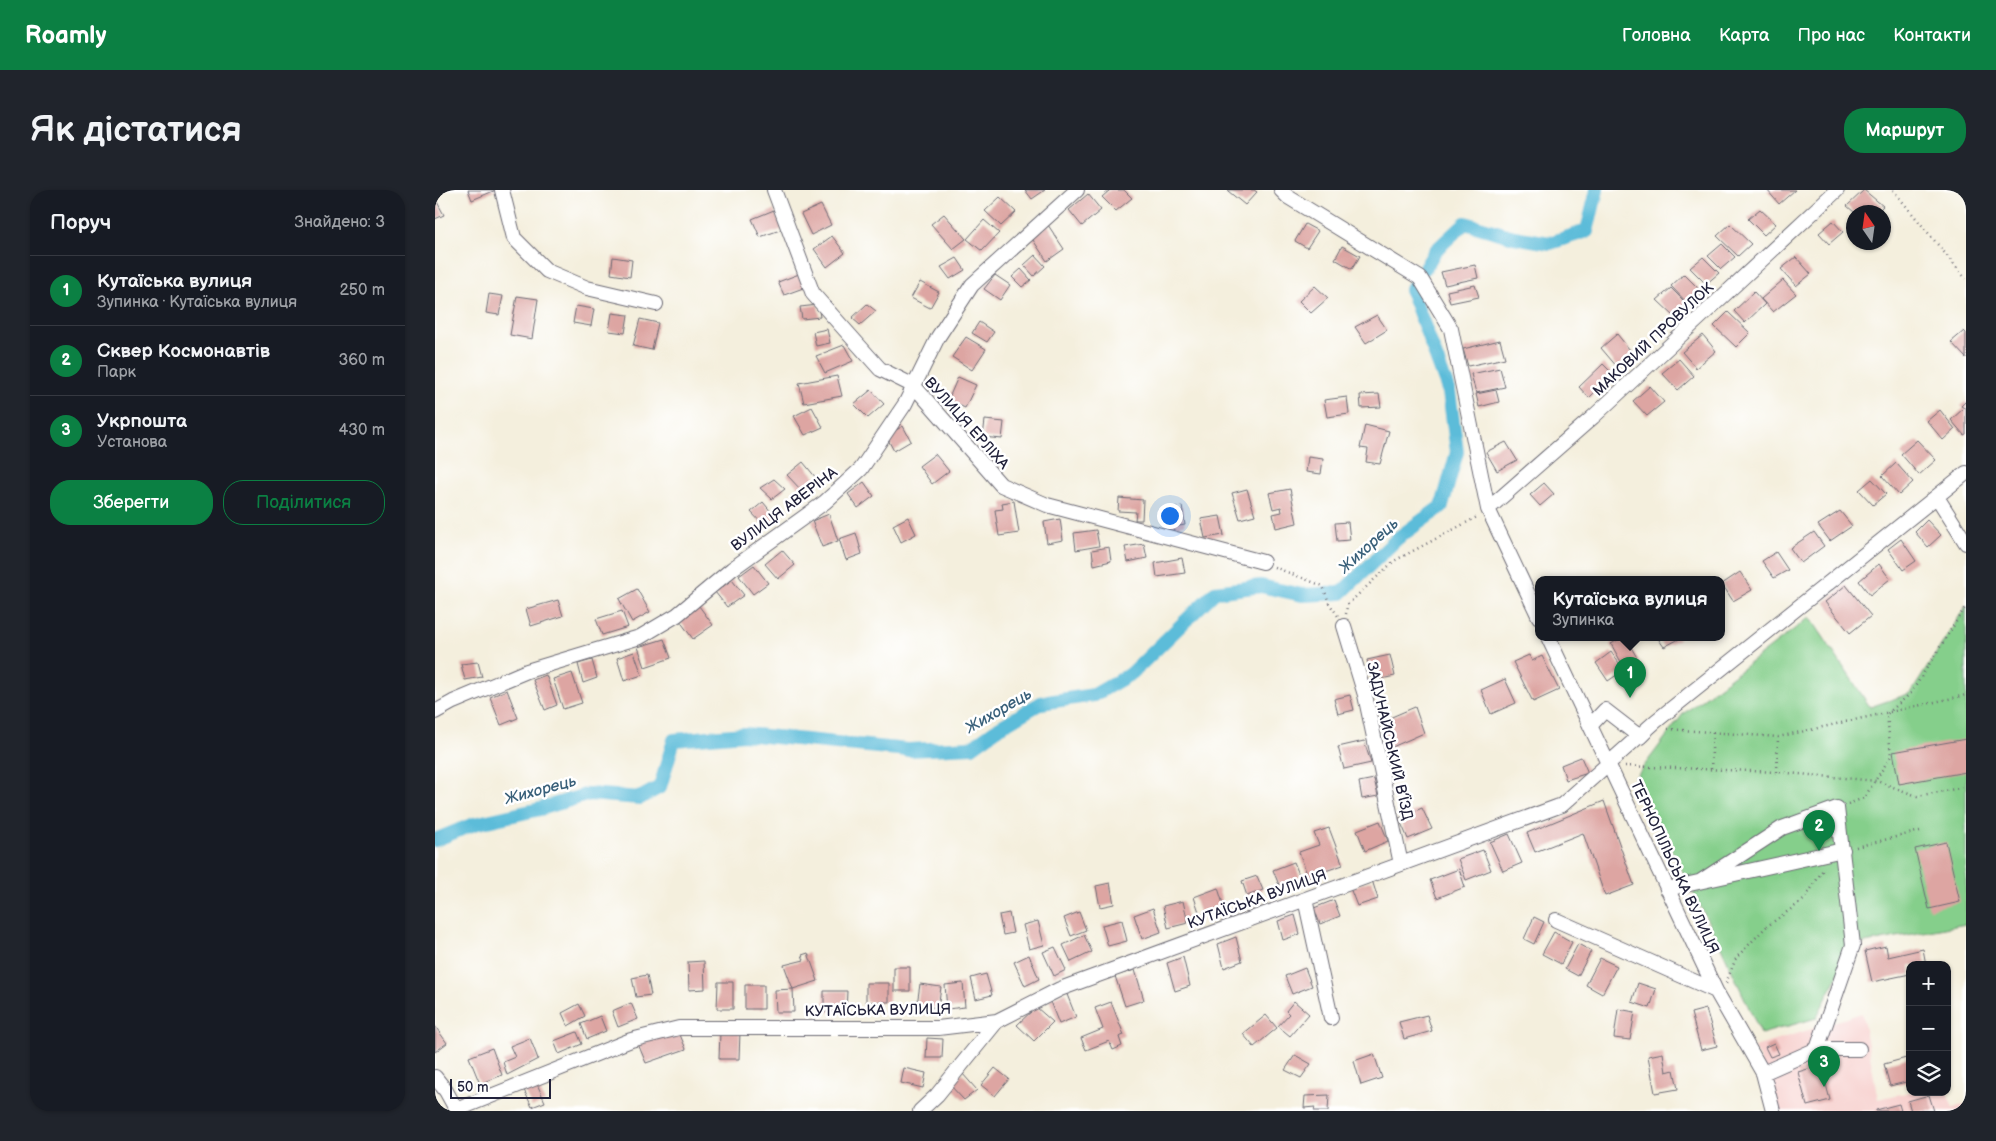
<!DOCTYPE html>
<html lang="uk">
<meta charset="utf-8">
<style>
:root{--surface:#171b24;--page:#20242c;--text:#f1f3f6;--muted:#9ea1a6;--line:#363941;--accent:#0b8043}
body{margin:0;font-family:"Balsamiq Sans",sans-serif;background:var(--page);color:var(--text)}
.controls{position:absolute;right:15px;bottom:15px;display:grid;overflow:hidden;border-radius:10px;box-shadow:0 1px 4px #0004}
.controls button{width:45px;height:45px;display:grid;place-items:center;padding:0;border:0;border-bottom:1px solid var(--line);background:var(--surface);color:var(--text);font:25px sans-serif}
.compass{position:absolute;left:1411px;top:15px;width:45px;height:45px;border-radius:50%;background:var(--surface);box-shadow:0 1px 4px #0004;rotate:347deg}
.scale{position:absolute;left:15px;bottom:12px;width:101px;box-sizing:border-box;padding-left:5px;border:2px solid #22223b;border-top:0;font-size:14px;line-height:18px;white-space:nowrap;color:#22223b;-webkit-text-stroke:4px #fff;paint-order:stroke}
.you{position:absolute;left:734px;top:325px;width:18px;height:18px;margin:-12px;border:4px solid #fff;border-radius:50%;background:#1a73e8;box-shadow:0 0 0 8px #1a73e833}
.badge{display:grid;place-items:center;width:32px;height:32px;border-radius:50%;background:var(--accent);color:#fff;font-size:16px;font-weight:700}
.pin{position:absolute;translate:-50% -41px;filter:drop-shadow(0 1px 2px #0008)}
.pin::after{content:'';position:absolute;top:26px;width:18px;height:15px;background:inherit;clip-path:polygon(0 0,100% 0,50% 100%)}
.popup{position:absolute;left:1100px;top:386px;width:190px;height:65px;box-sizing:border-box;display:grid;place-content:center;border-radius:10px;background:var(--surface);filter:drop-shadow(0 1px 4px #0005);font-size:16px;white-space:nowrap;color:var(--muted)}
.popup b{font-size:19px;color:var(--text)}
.popup::after{content:'';position:absolute;left:50%;top:100%;margin-left:-10px;border:10px solid transparent;border-top-color:var(--surface)}
.list{margin:0;padding:0;list-style:none}
h2{display:flex;justify-content:space-between;align-items:center;height:65px;margin:0;padding:0 20px;font-size:21px}
h2 small{font-size:16px;font-weight:400;color:var(--muted)}
.list li{display:grid;grid-template-columns:32px 1fr auto;gap:15px;align-items:center;box-sizing:border-box;height:70px;padding:0 20px;border-top:1px solid var(--line)}
.list b{display:block;font-size:19px;white-space:nowrap}
.list p{margin:0;font-size:16px;white-space:nowrap;color:var(--muted)}
.list em{font-size:16px;font-style:normal;color:var(--muted)}
.actions{display:flex;gap:10px;padding:15px 20px}
.actions a{flex:1;padding:11px 0;border:1px solid var(--accent);border-radius:20px;text-align:center;font-size:18px;color:var(--accent)}
.actions .main{background:var(--accent);color:#fff}
.icon{flex:none;width:28px;height:28px;fill:none;stroke:currentColor;stroke-width:2;stroke-linecap:round;stroke-linejoin:round}
.map{position:relative;flex:none;width:1531px;height:921px;overflow:hidden;border-radius:20px}
header{display:flex;align-items:center;gap:30px;box-sizing:border-box;height:70px;padding:0 25px;background:var(--accent);color:#fff}
header strong{font-size:24px}
nav{display:flex;gap:28px;margin-inline-start:auto;font-size:18px}
.intro{display:flex;align-items:center;justify-content:space-between;box-sizing:border-box;height:120px;padding:0 30px}
h1{margin:0;font-size:35px}
.button{padding:12px 22px;border-radius:20px;background:var(--accent);color:#fff;font-size:18px;font-weight:700}
main{display:flex;gap:30px;padding:0 30px}
aside{flex:1;background:var(--surface);border-radius:20px;box-shadow:0 1px 4px #0004}
.map>svg:first-child{display:block}
.built{fill:#f7d0ce}
.green{fill:#85cf8b;stroke:#547863}
.lines{fill:none;stroke-linecap:round;stroke-linejoin:round}
.canal{stroke:#5bbcd9;stroke-width:14}
.building{fill:#dda5a2}
.minor-casing{stroke:#6c6a74;stroke-width:16}
.path{stroke:#6c6a74;stroke-width:2.5;stroke-dasharray:1 4;stroke-linecap:butt}
.minor{stroke:#fff;stroke-width:14}
.labels{text-anchor:middle;stroke-width:5;stroke-linejoin:round;paint-order:stroke}
.street-label{font-size:15px;fill:#22223b;stroke:#fff}
.water-label{font-size:16px;font-style:italic;fill:#39607a;stroke:#fff}
</style>
<header>
<strong>Roamly</strong>
<nav><a>Головна</a><a>Карта</a><a>Про нас</a><a>Контакти</a></nav>
</header>
<div class="intro"><h1>Як дістатися</h1><a class="button">Маршрут</a></div>
<main>
<aside>
<h2>Поруч<small>Знайдено: 3</small></h2>
<ul class="list">
<li><span class="badge">1</span><div><b>Кутаїська вулиця</b><p>Зупинка · Кутаїська вулиця</p></div><em>250 m</em></li>
<li><span class="badge">2</span><div><b>Сквер Космонавтів</b><p>Парк</p></div><em>360 m</em></li>
<li><span class="badge">3</span><div><b>Укрпошта</b><p>Установа</p></div><em>430 m</em></li>
</ul>
<div class="actions"><a class="main">Зберегти</a><a>Поділитися</a></div>
</aside>
<div class="map">
<svg width="1531" height="921" viewBox="0 0 1531 921">
<rect width="100%" height="100%" fill="#fff"/>
<filter id="ink" filterUnits="userSpaceOnUse"><feTurbulence type="fractalNoise" baseFrequency=".02" numOctaves="2"/><feDisplacementMap in="SourceGraphic" scale="10" xChannelSelector="R" yChannelSelector="G"/><feConvolveMatrix kernelMatrix="1 2 1 2 8 2 1 2 1" color-interpolation-filters="sRGB"/></filter>
<filter id="wash" filterUnits="userSpaceOnUse"><feTurbulence type="fractalNoise" baseFrequency=".0096" numOctaves="4" result="noise"/><feDisplacementMap in="SourceGraphic" scale="20" xChannelSelector="R" yChannelSelector="G"/><feGaussianBlur stdDeviation="1.12" result="paint"/><feColorMatrix in="noise" values="0 0 0 0 0 0 0 0 0 0 0 0 0 0 0 0 0 1.4 0 .05"/><feComposite in="paint" operator="in"/></filter>
<g filter="url(#wash)">
<rect width="100%" height="100%" fill="#f4efdd"/>
<path class="built" d="M1427,823L1443,909L1475,902H1512L1518,918L1531,914V921H1343L1320,857Z"/>
<path class="green" d="M1531,416V734L1419,755L1381,828L1326,844L1285,755L1200,588L1248,524L1375,427L1435,517L1476,503Z"/>
<g class="lines">
<path class="canal" d="M990,78L1000,61L1030,33L1079,47L1115,53L1152,41L1162,0
M0,650L39,634L105,619L154,604L205,608L225,597L239,550L309,544L473,560L537,557L565,537L606,513L659,505L697,483L780,402L826,396L867,405L906,403L963,348L1007,316L1022,262L1014,202L976,100L978,97"/>
</g>
<g id="blocks">
<path class="building" d="M33,0H61L37,10Z
M590,0H610L597,9Z
M675,0H689L697,8L681,21L667,7Z
M794,0H819L822,2L810,15L793,1Z
M1332,0H1360L1344,14Z
M1429,0L1448,16L1442,22H1419L1412,16Z
M653,4L666,20L647,36L634,20Z
M565,7L581,22L566,36L550,21Z
M0,8L9,25L0,29Z
M386,15L396,35L376,45L366,24Z
M1325,19L1341,34L1329,45L1313,29Z
M339,20L348,39L325,47L317,29Z
M509,24L531,49L518,59L496,34Z
M549,30L564,43L547,61L532,49Z
M1398,31L1408,42L1394,54L1384,43Z
M870,34L883,41L872,58L860,51Z
M1295,34L1316,54L1303,66L1282,46Z
M613,35L629,59L612,71L596,47Z
M397,46L410,63L392,77L379,59Z
M1287,54L1300,67L1286,79L1273,66Z
M907,56L925,66L917,79L900,69Z
M600,65L610,76L599,86L589,75Z
M178,67L197,70L195,87L176,84Z
M1268,67L1284,83L1271,94L1255,78Z
M1361,67L1376,84L1361,96L1346,79Z
M522,68L530,80L515,89L506,77Z
M1040,75L1043,88L1010,95L1006,82Z
M586,79L596,90L587,97L577,87Z
M364,84L371,97L349,105L343,92Z
M1249,84L1268,103L1254,115L1236,96Z
M560,85L575,95L565,110L549,99Z
M1348,90L1361,104L1338,122L1326,109Z
M485,92L504,102L495,118L476,108Z
M1040,95L1044,107L1015,113L1012,101Z
M880,96L893,108L876,123L864,111Z
M1236,98L1253,115L1240,127L1222,110Z
M1319,102L1330,114L1310,133L1299,121Z
M54,104L68,106L64,125L51,123Z
M82,106L103,109L97,149L75,145Z
M432,114L441,121L425,135L417,128Z
M383,115L385,127L367,129L365,117Z
M141,116L159,119L156,136L138,133Z
M1293,122L1315,143L1301,157L1279,136Z
M177,123L193,125L190,143L174,141Z
M942,125L952,140L931,153L920,137Z
M205,129L223,133L217,160L198,156Z
M544,132L559,142L552,152L537,143Z
M392,139L395,153L381,156L378,142Z
M1529,141L1531,143V168L1516,152Z
M1182,144L1199,165L1183,178L1166,158Z
M1268,145L1281,161L1261,178L1247,162Z
M531,147L551,159L537,180L517,167Z
M1065,150L1070,168L1033,176L1028,159Z
M409,155L418,171L390,183L381,166Z
M1244,169L1259,186L1243,200L1227,183Z
M1168,174L1178,184L1154,208L1144,197Z
M1065,178L1070,197L1041,203L1036,184Z
M402,186L407,206L369,213L364,193Z
M523,187L541,195L530,218L513,210Z
M1215,196L1229,212L1212,226L1198,211Z
M436,200L449,214L433,228L419,214Z
M1061,200L1064,212L1044,217L1041,204Z
M944,204L946,217L926,218L925,205Z
M912,207L914,224L892,227L889,210Z
M1531,211V244L1529,245L1516,230L1529,218L1526,216Z
M377,217L388,237L370,245L359,226Z
M1505,220L1520,239L1508,250L1492,231Z
M550,230L569,232L567,249L548,247Z
M930,235L954,241L945,274L931,272L933,259L925,258Z
M468,236L476,251L459,261L451,246Z
M1482,250L1501,270L1484,285L1466,264Z
M1071,252L1082,270L1062,281L1051,262Z
M500,264L514,281L497,294L484,276Z
M873,267L888,269L886,284L871,282Z
M368,272L382,289L367,301L352,285Z
M1461,273L1478,292L1464,305L1447,286Z
M339,289L350,299L337,309L325,298Z
M1437,289L1451,304L1438,315L1424,300Z
M429,292L439,306L423,318L413,304Z
M1109,293L1119,304L1105,316L1095,305Z
M812,299L820,325L805,329L797,303Z
M855,299L862,333L841,338L838,324L847,322L846,317L838,319L834,303Z
M684,308L708,310L707,330H700L701,322L683,321Z
M579,311L584,343L564,346L560,320L568,319L567,313Z
M328,312L342,329L331,338L316,322Z
M747,316L750,335L732,338L728,319Z
M1405,321L1417,336L1395,351L1383,335Z
M394,324L403,351L387,357L377,331Z
M785,326L789,345L770,348L766,329Z
M473,327L481,344L466,352L458,335Z
M625,329L628,350L612,353L609,332Z
M1492,330L1506,345L1493,357L1480,342Z
M913,332L915,350L902,351L900,333Z
M661,340L664,356L641,360L639,343Z
M1379,342L1389,356L1366,373L1355,358Z
M421,343L427,364L411,370L404,349Z
M1466,349L1481,371L1468,380L1453,359Z
M709,354L712,368L693,372L690,357Z
M674,357L676,371L659,375L657,360Z
M347,360L360,375L343,389L330,374Z
M1341,362L1353,380L1339,388L1327,371Z
M747,368L750,383L722,387L720,373Z
M1444,374L1455,389L1435,405L1424,391Z
M319,375L333,393L318,404L304,386Z
M1305,382L1317,400L1298,411L1287,394Z
M297,390L309,405L292,417L280,402Z
M1411,395L1436,426L1415,443L1390,412Z
M202,399L215,422L197,432L184,409Z
M123,410L128,426L96,436L91,419Z
M264,416L278,435L258,449L245,431Z
M187,421L193,437L167,445L161,429Z
M1188,447H1190L1204,471L1190,479L1176,454Z
M1222,447H1243L1244,449L1229,457Z
M229,449L236,468L210,477L203,457Z
M199,462L207,485L189,491L182,468Z
M1176,462L1189,480L1173,491L1161,473Z
M955,465L960,486L937,491L932,470Z
M1094,465L1097,471L1107,466L1124,500L1098,512L1078,472Z
M157,470L162,488L148,493L143,474Z
M43,472L47,487L30,490L26,474Z
M137,483L147,513L128,519L118,489Z
M111,485L122,515L110,520L98,490Z
M1070,489L1081,513L1056,524L1046,500Z
M72,500L83,528L66,535L55,507Z
M915,505L919,520L903,524L899,509Z
M980,517L989,543L955,558L945,532Z
M1531,549V582L1464,594L1458,562Z
M929,551L936,573L909,579L903,557Z
M1146,567L1153,583L1131,590L1126,575Z
M939,589L943,606L927,609L924,592Z
M1169,611L1199,695L1170,706L1148,643L1100,662L1092,643Z
M987,618L997,639L973,649L964,628Z
M945,631L953,651L930,661L922,640Z
M894,638L908,675L873,687L864,662L884,655L879,643Z
M1074,644L1087,673L1068,681L1055,652Z
M1511,652L1525,712L1494,719L1480,659Z
M1048,660L1056,680L1031,690L1023,669Z
M859,672L865,687L844,695L838,680Z
M1024,679L1030,697L1002,708L995,690Z
M822,686L828,700L812,706L807,691Z
M937,690L943,709L922,716L915,698Z
M675,693L679,714L665,717L661,696Z
M783,698L789,717L765,725L759,707Z
M899,710L905,726L885,734L879,718Z
M748,711L753,733L733,738L728,716Z
M718,718L726,742L707,749L699,725Z
M644,722L651,740L636,746L629,728Z
M574,723L578,743L568,745L564,725Z
M860,725L865,744L848,750L843,731Z
M1099,727L1109,732L1099,754L1089,749Z
M687,730L692,751L673,756L667,735Z
M603,731L609,755L594,759L588,735Z
M1119,742L1137,752L1126,774L1107,764Z
M649,745L657,762L636,772L628,755Z
M801,747L807,771L789,778L783,754Z
M1143,754L1156,761L1143,786L1130,779Z
M1451,756L1453,767L1488,759L1491,775H1475V784L1437,792L1430,761Z
M620,757L631,780L619,786L608,762Z
M373,763L383,791L358,799L349,775L369,770L367,765Z
M594,765L604,789L590,796L579,772Z
M748,767L755,796L740,801L732,773Z
M1165,768L1182,776L1167,804L1151,795Z
M269,771L270,799L254,800L253,772Z
M459,777H475V801H459Z
M870,778L877,796L857,804L850,786Z
M700,780L709,810L690,816L680,786Z
M551,784L557,805L541,809L536,788Z
M212,785L216,805L201,807L197,788Z
M283,792H298V819H282Z
M431,793H454V812H431Z
M528,793L530,817L512,819L510,795Z
M1203,793L1221,799L1215,818L1197,812Z
M485,794L506,797L503,818L482,815Z
M310,795H329V819H310Z
M358,799L359,822H341L340,800Z
M389,801H412L411,822H389Z
M631,802L641,827L624,834L614,809Z
M859,811L874,824L855,846L843,836L854,824L851,821Z
M676,812L689,845L684,847L687,856L678,860L674,851L651,860L646,848L668,839L660,818Z
M196,813L203,829L183,837L177,821Z
M144,814L150,826L133,836L127,823Z
M601,817L618,832L599,851L582,835Z
M1183,819L1200,822L1195,850L1179,848Z
M1271,819L1282,856L1266,860L1256,823Z
M831,825L842,838L819,857L808,844Z
M992,825L997,841L969,849L964,832Z
M165,826L171,841L152,849L146,834Z
M0,836L12,853L0,862Z
M243,840L251,859L211,873L203,854Z
M142,842L147,854L124,864L119,851Z
M285,842H305L304,869H284Z
M95,848L103,869L72,885L68,872L80,867L75,856Z
M492,848L508,849L507,868H491Z
M1339,853L1344,864L1335,867L1330,857Z
M57,858L67,885L45,894L34,867Z
M1228,863L1231,882L1239,880L1243,899L1220,903L1213,866Z
M939,864L947,888L926,895L919,871Z
M860,865L876,874L866,888L850,880Z
M1475,867V891L1455,896L1449,874Z
M1386,875L1395,910L1372,916L1363,882Z
M469,878L491,883L488,898L466,893Z
M560,878L574,889L560,906L546,895Z
M527,883L542,900L529,910L514,894Z
M102,894L110,912L97,917L89,900Z
M894,905L893,921H879L880,917L869,918L870,906Z
M1494,905L1499,921H1476L1473,911Z
M1464,914L1466,921H1441V920Z"/>
</g>
</g>
<g filter="url(#ink)">
<use href="#blocks" fill-opacity="0" stroke="#6c6a74" stroke-width="1"/>
<g class="lines">
<g class="minor-casing">
<path id="minor" d="M67,0L79,48L112,81L152,98L221,114
M339,0L378,104L445,179L479,196L566,295L612,315L828,372
M846,0L853,7L985,88L1016,139L1053,319L1104,427
M1502,307L1531,353
M1053,319L1158,227L1402,0
M909,436L930,505L966,674
M1113,447L1281,801L1328,883L1338,921
M0,522L18,512L92,481L205,447L242,425L297,379L390,312L426,279L470,214L503,147L537,95L642,0
M1155,536L1170,520L1205,547L1211,541
M1266,691L1347,638L1402,618L1418,755L1382,859
M1232,699L1408,660
M870,709L896,828
M1121,730L1281,801
M1328,883L1382,859H1424
M0,887L11,901L22,921
M21,920L196,850L244,838H503L562,831L625,799L1127,615L1221,531L1531,283
M485,921L502,905L562,831"/>
</g>
<path class="path" d="M1458,0L1531,89
M839,377L888,396L894,413L903,426
M911,424L912,415L959,371L1042,327
M1233,539L1343,547L1531,505
M1190,576L1342,582L1442,591L1482,606L1531,597
M1276,579L1278,542
M1342,582L1343,547
M1413,614L1429,608L1456,566L1452,524L1476,503L1531,416
M1421,657L1485,641
M1291,793L1301,768L1331,737L1370,709L1389,678"/>
<use href="#minor" class="minor"/>
</g>
</g>
<g class="labels">
<g class="street-label">
<text transform="translate(1218 149) rotate(-43)" y="5">МАКОВИЙ ПРОВУЛОК</text>
<text transform="translate(532 233) rotate(48)" y="5">ВУЛИЦЯ ЕРЛІХА</text>
<text transform="translate(349 319) rotate(-37)" y="5">ВУЛИЦЯ АВЕРІНА</text>
<text transform="translate(955 551) rotate(77)" y="5">ЗАДУНАЙСЬКИЙ В’ЇЗД</text>
<text transform="translate(1240 677) rotate(65)" y="5">ТЕРНОПІЛЬСЬКА ВУЛИЦЯ</text>
<text transform="translate(822 709) rotate(-20)" y="5">КУТАЇСЬКА ВУЛИЦЯ</text>
<text transform="translate(443 820) rotate(-1)" y="5">КУТАЇСЬКА ВУЛИЦЯ</text>
</g>
<g class="water-label">
<text transform="translate(933 355) rotate(-42)" y="6">Жихорець</text>
<text transform="translate(563 520) rotate(-30)" y="6">Жихорець</text>
<text transform="translate(105 599) rotate(-15)" y="6">Жихорець</text>
</g>
</g>
</svg>
<div class="controls">
<button>+</button>
<button>−</button>
<button><svg class="icon" aria-label="layers" viewBox="0 0 24 24"><path d="M12 4l9 5-9 5-9-5zM3 14l9 5 9-5"/></svg></button>
</div>
<svg class="compass" viewBox="-18 -18 36 36"><path d="M0-13l5 13h-10z" fill="#e53935"/><path d="M0 13l5-13h-10z" fill="#9ea1a6"/></svg>
<div class="scale">50 m</div>
<div class="you"></div>
<div class="pin badge" style="left:1195px;top:508px">1</div>
<div class="popup"><b>Кутаїська вулиця</b>Зупинка</div>
<div class="pin badge" style="left:1384px;top:661px">2</div>
<div class="pin badge" style="left:1389px;top:897px">3</div>
</div>
</main>
